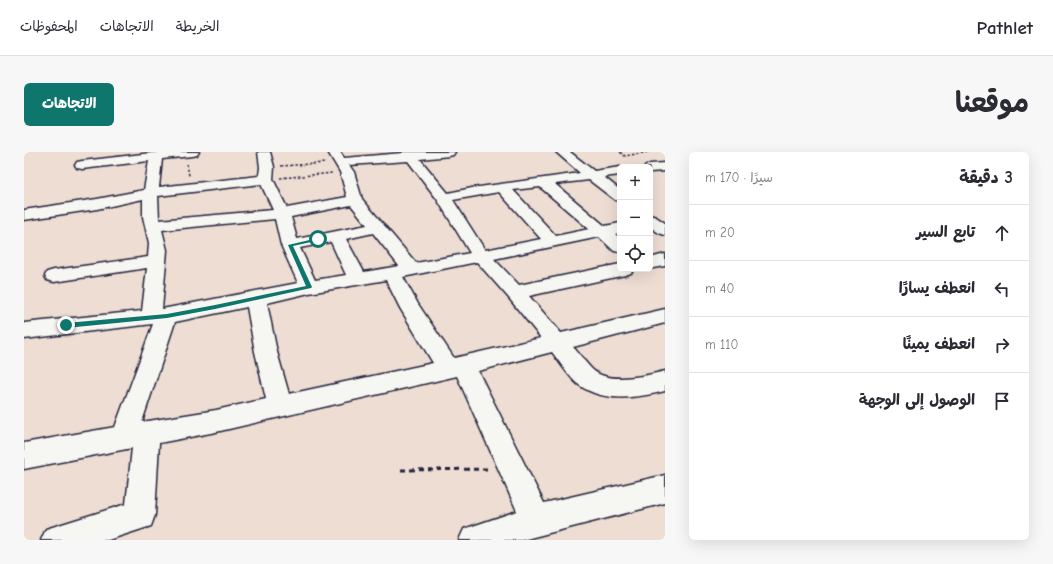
<!DOCTYPE html>
<html lang="ar">
<meta charset="utf-8">
<style>
:root{--surface:#fff;--page:#f7f7f7;--text:#2b2b33;--muted:#7c7c81;--line:#e1e1e2;--accent:#0f766e}
body{margin:0;font-family:"Comic Neue","Playpen Sans Arabic",sans-serif;background:var(--page);color:var(--text);direction:rtl}
.controls{position:absolute;right:12px;top:12px;display:grid;overflow:hidden;border-radius:6px;box-shadow:0 4px 16px #0002}
.controls button{width:36px;height:36px;display:grid;place-items:center;padding:0;border:0;border-bottom:1px solid var(--line);background:var(--surface);color:var(--text);font:20px sans-serif}
.stop{position:absolute;width:12px;height:12px;margin:-9px;border:3px solid #0f766e;border-radius:50%;background:#fff}
.stop.end{background:#0f766e;border-color:#fff;box-shadow:0 1px 4px #0008}
.list{margin:0;padding:0;list-style:none}
h2{display:flex;justify-content:space-between;align-items:center;height:52px;margin:0;padding:0 16px;font-size:17px}
h2 small{font-size:13px;font-weight:400;color:var(--muted)}
.list li{display:grid;grid-template-columns:26px 1fr auto;gap:12px;align-items:center;box-sizing:border-box;height:56px;padding:0 16px;border-top:1px solid var(--line)}
.list b{display:block;font-size:15px;white-space:nowrap}
.list em{font-size:13px;font-style:normal;color:var(--muted)}
.icon{flex:none;width:22px;height:22px;fill:none;stroke:currentColor;stroke-width:2;stroke-linecap:round;stroke-linejoin:round}
.map{position:relative;flex:none;width:641px;height:388px;overflow:hidden;direction:ltr;border-radius:6px}
header{display:flex;align-items:center;gap:24px;box-sizing:border-box;height:56px;padding:0 20px;background:var(--surface);border-bottom:1px solid var(--line)}
header strong{font-size:19px}
nav{display:flex;gap:22px;margin-inline-start:auto;font-size:14px}
.intro{display:flex;align-items:center;justify-content:space-between;box-sizing:border-box;height:96px;padding:0 24px}
h1{margin:0;font-size:28px}
.button{padding:10px 18px;border-radius:6px;background:var(--accent);color:#fff;font-size:14px;font-weight:700}
main{display:flex;gap:24px;padding:0 24px}
aside{flex:1;background:var(--surface);border-radius:6px;box-shadow:0 4px 16px #0002}
.map>svg:first-child{display:block}
.lines{fill:none;stroke-linecap:round;stroke-linejoin:round}
.minor-casing{stroke:#22223b;stroke-width:3}
.path-far1{stroke:#22223b;stroke-width:1.5;stroke-dasharray:2.5 2;stroke-linecap:butt}
.path{stroke:#22223b;stroke-width:3;stroke-dasharray:5 4;stroke-linecap:butt}
.minor{fill:#f6f6f2;fill-rule:evenodd}
.route{fill:#0f766e}
</style>
<header>
<strong>Pathlet</strong>
<nav><a>الخريطة</a><a>الاتجاهات</a><a>المحفوظات</a></nav>
</header>
<div class="intro"><h1>موقعنا</h1><a class="button">الاتجاهات</a></div>
<main>
<aside>
<h2>3 دقيقة<small>سيرًا · 170 m</small></h2>
<ul class="list">
<li><svg class="icon" aria-label="ahead" viewBox="0 0 24 24"><path d="M12 20V5M6 11l6-6 6 6"/></svg><div><b>تابع السير</b></div><em>20 m</em></li>
<li><svg class="icon" aria-label="left" viewBox="0 0 24 24"><path d="M17 20v-9H6M10 6l-5 5 5 5"/></svg><div><b>انعطف يسارًا</b></div><em>40 m</em></li>
<li><svg class="icon" aria-label="right" viewBox="0 0 24 24"><path d="M7 20v-9h11M14 6l5 5-5 5"/></svg><div><b>انعطف يمينًا</b></div><em>110 m</em></li>
<li><svg class="icon" aria-label="arrive" viewBox="0 0 24 24"><path d="M6 21V4h12l-3 4 3 4H6"/></svg><div><b>الوصول إلى الوجهة</b></div></li>
</ul>
</aside>
<div class="map">
<svg width="641" height="388" viewBox="0 0 641 388">
<rect width="100%" height="100%" fill="#edddd3"/>
<filter id="ink" filterUnits="userSpaceOnUse"><feTurbulence type="fractalNoise" baseFrequency=".025" numOctaves="2"/><feDisplacementMap in="SourceGraphic" scale="8" xChannelSelector="R" yChannelSelector="G"/><feConvolveMatrix kernelMatrix="1 2 1 2 8 2 1 2 1" color-interpolation-filters="sRGB"/></filter>
<g filter="url(#ink)">
<g class="lines">
<g class="minor-casing">
<path id="minor" d="M136,0H175L173,3L169,4L138,7L135,35L235,24L236,15L234,0H246L250,15L249,27L263,56L323,45L316,20L304,0H316L320,6L379,1L378,0H431L429,3L425,4L396,7L424,41L448,36L556,21L532,0H546L570,19L596,15V23L580,25L596,38V49L591,48L565,28L531,32L581,74L596,71V81L591,82L596,86V100L590,99L575,85L470,107L495,133L596,112V117H610L607,121L601,123L505,144L537,181L641,157V171L549,195C556,202 562,212 570,219C586,232 622,224 641,219V239C613,246 580,251 555,233C546,227 535,209 528,200L454,219L520,351L641,323V351L498,388H435L440,377L493,359L433,224L192,280L135,291L131,363L127,374L84,388H17L22,377L102,352L108,296L0,317V291L91,275L129,172L0,187V171L118,159L123,116L30,130L23,128L21,124L23,120L30,118L124,105L125,91L119,65V47L73,57L0,68V58L73,47L120,38L125,9L58,17L53,16L51,13L53,10L58,9ZM384,9L413,47L446,101L392,111L338,47L330,20L325,13ZM237,32L249,58L135,68L134,44ZM516,35L565,77L532,84L489,38ZM475,40L517,87L461,98L429,48ZM327,53L343,73L273,87L267,65ZM251,67L257,93L274,131L138,157L143,98L138,78ZM349,81L375,114L340,120L322,87ZM307,90L322,123L291,128L276,96ZM453,110L484,145L517,186L430,206L394,152L379,125ZM362,128L376,156L409,211L265,242L253,200L243,151L285,141ZM223,155L231,200L242,247L192,258L118,270L151,170Z
M641,11V19L626,20V15H620L626,12Z
M626,63L632,65L641,71V83L635,81L626,75Z
M641,102V114L623,117H626V106Z"/>
</g>
<path class="path-far1" d="M596,0L601,4L624,0
M163,12L165,24
M257,14L302,11
M256,26L309,21"/>
<path class="path" d="M377,318L466,317"/>
<use href="#minor" class="minor"/>
</g>
</g>
<path class="route" d="M294,86L296,88L269,94L288,135L287,136L191,157L143,166L42,176L39,173L42,171L143,162L191,153L282,134L264,93Z"/>
</svg>
<div class="controls">
<button>+</button>
<button>−</button>
<button><svg class="icon" aria-label="locate" viewBox="0 0 24 24"><circle cx="12" cy="12" r="6"/><path d="M12 2v4M12 18v4M2 12h4M18 12h4"/></svg></button>
</div>
<div class="stop" style="left:294px;top:87px"></div>
<div class="stop end" style="left:42px;top:173px"></div>
</div>
</main>
